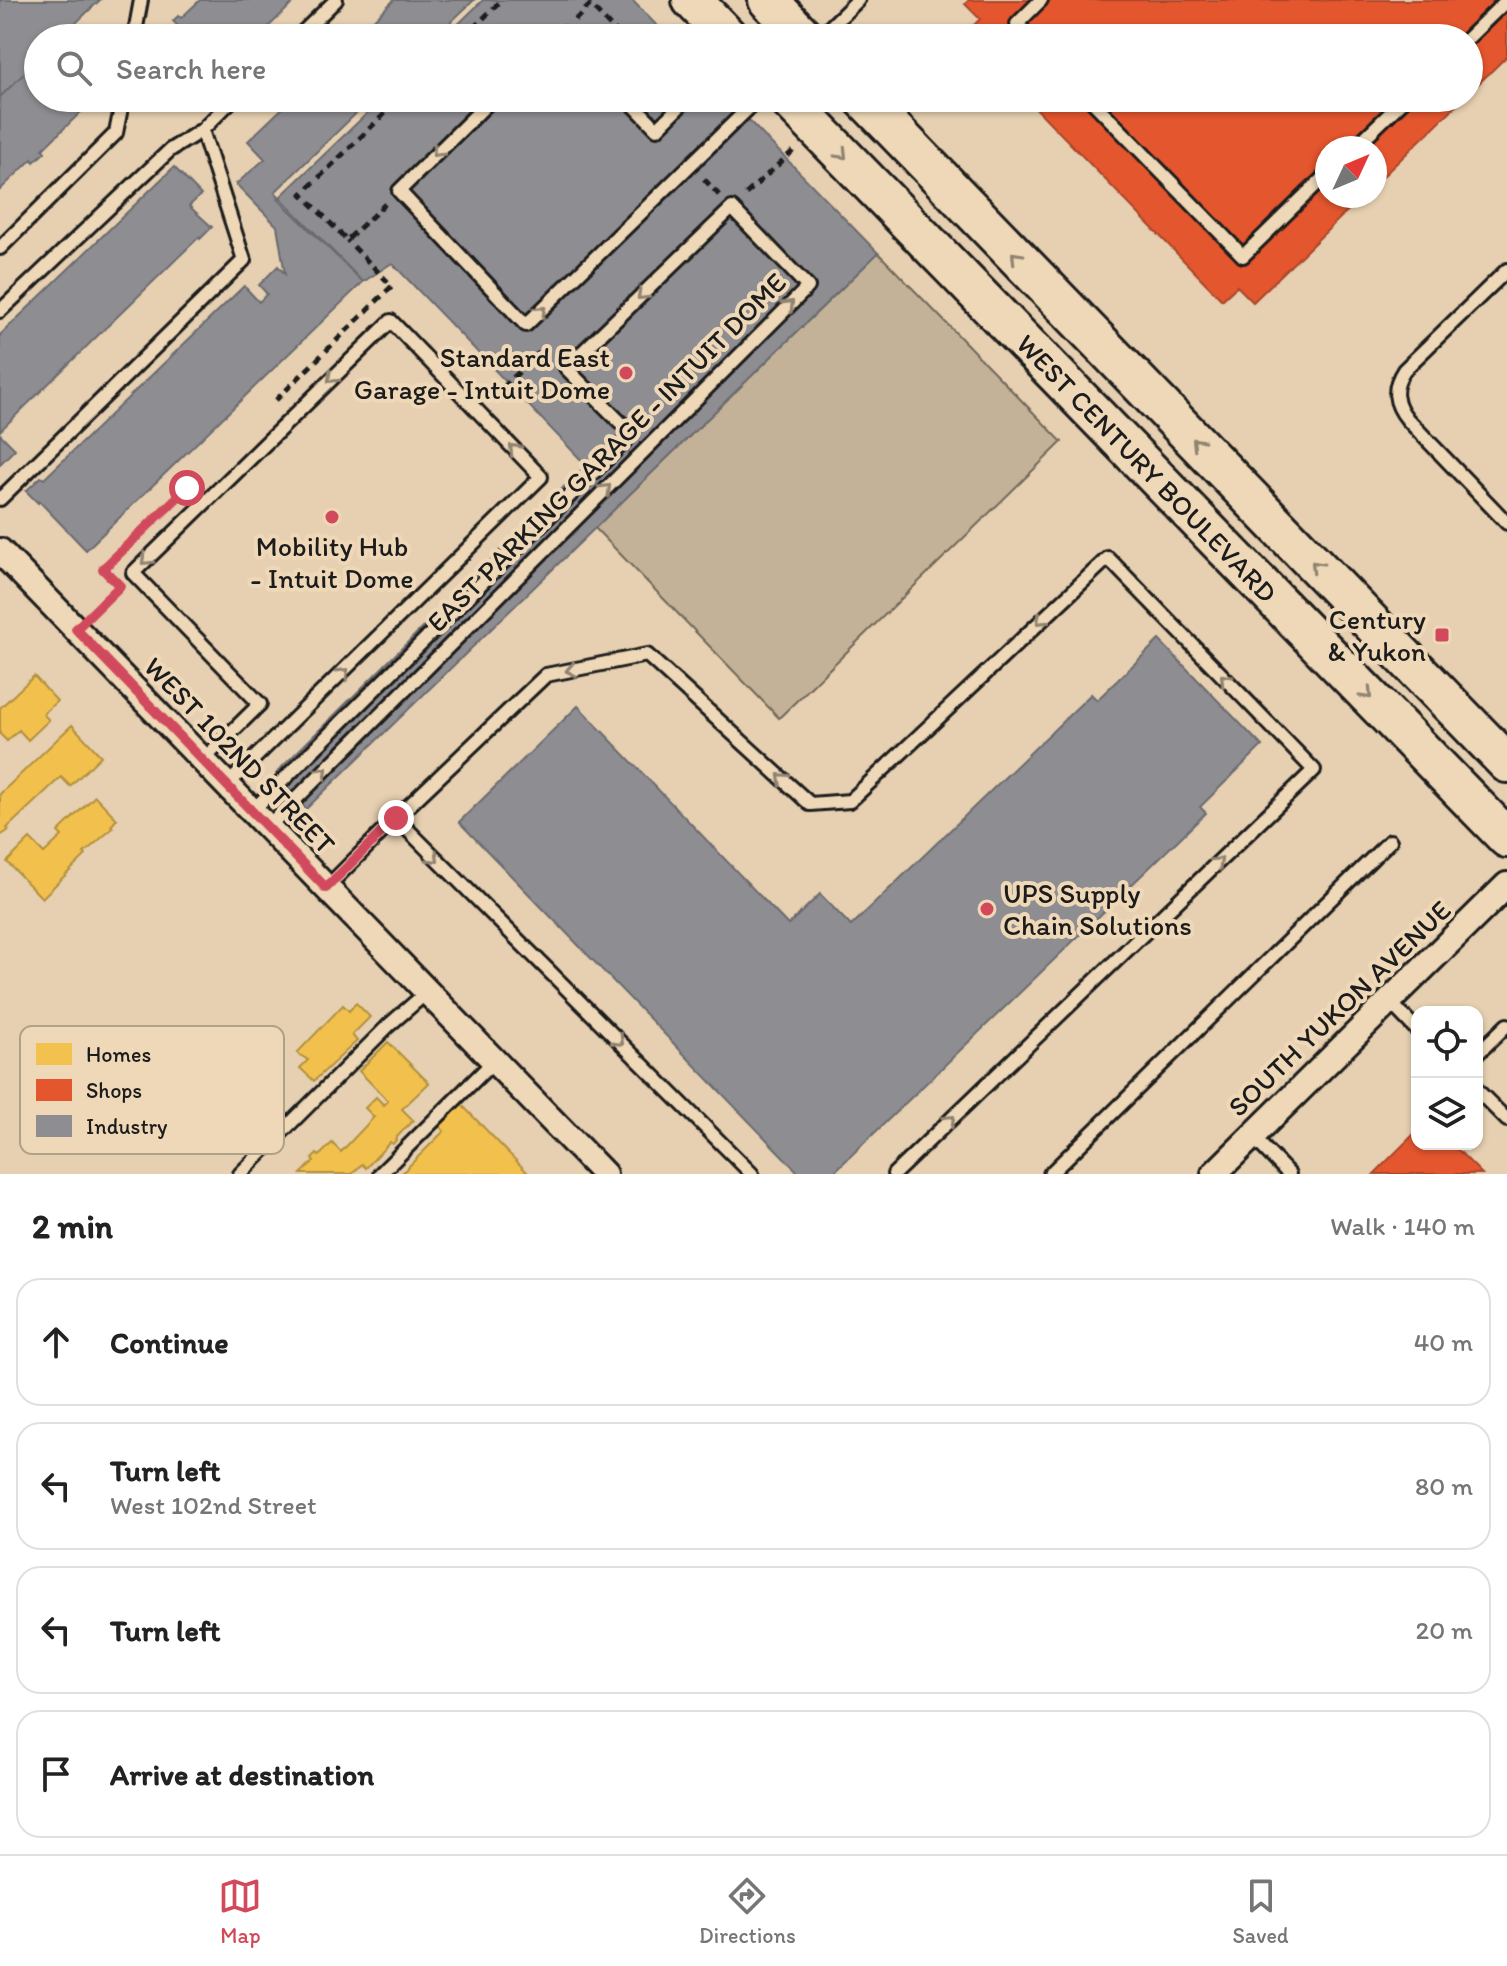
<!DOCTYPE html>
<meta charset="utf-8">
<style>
:root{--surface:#fff;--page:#f6f6f6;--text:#222;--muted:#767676;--line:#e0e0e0;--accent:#d1495b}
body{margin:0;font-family:Itim,sans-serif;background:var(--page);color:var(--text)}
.controls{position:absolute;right:24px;bottom:24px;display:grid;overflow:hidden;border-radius:16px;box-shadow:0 2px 6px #0004}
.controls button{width:72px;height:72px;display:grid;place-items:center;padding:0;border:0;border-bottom:2px solid var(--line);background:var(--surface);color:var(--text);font:40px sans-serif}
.compass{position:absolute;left:1315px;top:136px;width:72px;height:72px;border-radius:50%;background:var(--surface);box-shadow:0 2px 6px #0004;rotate:46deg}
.stop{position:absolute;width:24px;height:24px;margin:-18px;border:6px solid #d1495b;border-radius:50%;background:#fff}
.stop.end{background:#d1495b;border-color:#fff;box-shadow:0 2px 8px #0008}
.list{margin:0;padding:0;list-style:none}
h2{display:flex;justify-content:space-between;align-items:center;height:104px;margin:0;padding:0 32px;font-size:34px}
h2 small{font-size:26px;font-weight:400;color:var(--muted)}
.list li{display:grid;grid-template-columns:52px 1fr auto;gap:24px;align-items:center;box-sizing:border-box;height:128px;margin:0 16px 16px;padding:0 16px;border:2px solid var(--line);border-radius:24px}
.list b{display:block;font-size:30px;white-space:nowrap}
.list p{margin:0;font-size:26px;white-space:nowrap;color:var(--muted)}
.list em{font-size:26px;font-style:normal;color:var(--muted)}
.icon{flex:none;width:44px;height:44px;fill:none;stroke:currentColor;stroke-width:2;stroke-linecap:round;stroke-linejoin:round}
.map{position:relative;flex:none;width:1507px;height:1174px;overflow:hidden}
.search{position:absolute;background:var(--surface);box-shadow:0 2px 6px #0004;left:24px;right:24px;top:24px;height:88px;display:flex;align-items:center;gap:20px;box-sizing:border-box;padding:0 28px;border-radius:44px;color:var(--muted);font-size:30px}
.sheet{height:680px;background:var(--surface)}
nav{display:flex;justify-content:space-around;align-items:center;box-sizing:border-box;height:112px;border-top:2px solid var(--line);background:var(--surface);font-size:22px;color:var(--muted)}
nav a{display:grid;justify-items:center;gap:4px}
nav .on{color:var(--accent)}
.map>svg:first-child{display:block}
.green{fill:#c4b298;stroke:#70675a;stroke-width:2}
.homes{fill:#f2c14e;stroke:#b2903f;stroke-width:2}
.shops{fill:#e4572e;stroke:#a84529;stroke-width:2}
.industry{fill:#8d8d92;stroke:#6b6b6f;stroke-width:2}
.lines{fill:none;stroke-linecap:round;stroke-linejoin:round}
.lane-casing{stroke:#1c1c1c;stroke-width:18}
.street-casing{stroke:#1c1c1c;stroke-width:30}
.primary-casing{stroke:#1c1c1c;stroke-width:44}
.path{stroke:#1c1c1c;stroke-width:5;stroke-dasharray:8 6;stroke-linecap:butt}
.lane{stroke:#eed8b7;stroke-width:12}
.street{stroke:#eed8b7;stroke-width:24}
.primary{stroke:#eed8b7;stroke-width:38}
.oneway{stroke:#908371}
.route{stroke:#d1495b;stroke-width:10}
.poi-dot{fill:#d1495b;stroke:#eed8b7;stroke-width:3}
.labels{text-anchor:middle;stroke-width:8;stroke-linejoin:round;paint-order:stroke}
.poi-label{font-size:28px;fill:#1c1c1c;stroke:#eed8b7;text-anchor:end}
.street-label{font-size:28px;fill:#1c1c1c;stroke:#eed8b7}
.key{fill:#eed8b7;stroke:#afa088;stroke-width:2}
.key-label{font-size:22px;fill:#1c1c1c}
</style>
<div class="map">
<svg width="1507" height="1174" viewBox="0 0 1507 1174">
<rect width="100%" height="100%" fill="#e6d0b1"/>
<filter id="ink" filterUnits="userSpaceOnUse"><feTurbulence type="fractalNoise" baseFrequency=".0125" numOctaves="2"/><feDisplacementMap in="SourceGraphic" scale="16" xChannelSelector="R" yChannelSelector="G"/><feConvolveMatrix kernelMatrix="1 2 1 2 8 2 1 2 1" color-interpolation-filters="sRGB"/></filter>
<g filter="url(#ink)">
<path class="green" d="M878,253L1062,442L779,718L595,528Z"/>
<path class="homes" d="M34,676L57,701L43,714L49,720L28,740L19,730L7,741L0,734V708Z
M72,725L101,756L70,786L61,777L7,828L9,830L0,836V794Z
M95,796L117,819L111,826L113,828L84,853L86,855L42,898L7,862L30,839L44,853L62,836L58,832Z
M356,1003L370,1017L352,1035L357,1041L314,1081L300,1068L308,1060L297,1053L343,1005L349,1011Z
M388,1042L429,1083L402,1109L413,1120L395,1139L396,1140L393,1144L390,1142L366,1168L362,1164L352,1174H301L314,1161L312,1159L317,1154L319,1156L332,1143L341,1152L374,1117L365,1108L376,1097L384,1105L388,1101L359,1071Z
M461,1104L529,1174H401L444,1131L439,1126Z"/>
<path class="shops" d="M969,0H1507V56L1469,93V38H968L964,35L980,19L965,4Z
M1026,98H1464L1375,184V148H1327V196H1363L1253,302L1237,286L1222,300Z
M1417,1131V1144H1452L1482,1174H1374Z"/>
<path class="industry" d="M0,0H100L60,38H38V60L0,97Z
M200,0H296L257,38H189L173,21L178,16L181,18Z
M394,0H474L434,38H355Z
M483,0H632L669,38H444Z
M38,60V98L98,100L92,106L90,103L43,149L45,152L34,162L32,159L0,190V97Z
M293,98H372L275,192L363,282L86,550L39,501L38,503L26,491L41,477L44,479L244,286L259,302L267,294L259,285L278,266L285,274L277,226L236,184L265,159L248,141Z
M383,98H727L878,253L306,809L276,773L586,465L392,263L363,282L278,199Z
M174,167L201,195L189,206L212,227L200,239L199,237L0,431V335Z
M0,434L15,449L0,464Z
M1159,640L1262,746L1200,807L1206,813L832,1174H800L459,822L578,706L788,925L820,894L851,926L1091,694L1097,700Z"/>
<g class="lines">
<g class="lane-casing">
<path id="lane" d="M134,38L141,0
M297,38L336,0
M557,38L562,33L567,38
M819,38L858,0
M1031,38L1017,24L1041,0
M1468,38L1507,0
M493,98L399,191L526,325L759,98
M627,98L657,129L688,98
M1089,98L1243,256L1327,174
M1354,148L1406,98
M0,248L116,133L123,98
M1507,270L1404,370C1392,388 1394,403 1408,420L1507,523
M0,311L170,150L202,130
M0,499L244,260L202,130L234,98
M203,760L260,704L133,573L391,321L541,477L227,785
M252,811L632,434L566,368L732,208L808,287L268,827
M326,888L396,818
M1389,1001L1417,1030
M1477,1054L1507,1025
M1477,1090L1507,1120
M1252,1136L1289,1174
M240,1174L388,1026L427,992
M380,1174L494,1061
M752,1174L396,818L546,675L647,655L810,804L850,801L1108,558L1314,770L894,1174
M1050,1174L1390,841"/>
</g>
<g class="street-casing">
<path id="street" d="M0,551L604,1174
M1214,1174L1507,885"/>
</g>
<g class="primary-casing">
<path id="primary" d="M692,0L729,38
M768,0L805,38
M787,98L1507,838
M863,98L1507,763"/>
</g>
<path class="path" d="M575,20L590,5L622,38
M463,38L502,0
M704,179L719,195
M746,194L793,151
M385,204L347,240L302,194L401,98
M493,397L545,347
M276,400L392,286L347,240
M113,580L103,569L117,556
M93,612L121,585"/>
<use href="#lane" class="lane"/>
<use href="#street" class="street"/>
<use href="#primary" class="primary"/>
</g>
<defs><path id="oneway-chevron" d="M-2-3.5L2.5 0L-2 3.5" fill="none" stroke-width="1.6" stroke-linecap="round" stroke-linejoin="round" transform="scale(2)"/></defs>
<g class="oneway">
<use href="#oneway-chevron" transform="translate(437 152) rotate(135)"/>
<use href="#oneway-chevron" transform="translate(842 154) rotate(46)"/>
<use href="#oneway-chevron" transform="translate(1016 257) rotate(-134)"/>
<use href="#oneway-chevron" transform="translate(642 295) rotate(136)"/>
<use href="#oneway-chevron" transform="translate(789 305) rotate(-45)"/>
<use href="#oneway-chevron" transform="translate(541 311) rotate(-42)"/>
<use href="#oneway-chevron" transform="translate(332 378) rotate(136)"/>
<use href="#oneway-chevron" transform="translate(1197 443) rotate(-134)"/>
<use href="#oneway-chevron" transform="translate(514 449) rotate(-134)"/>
<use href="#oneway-chevron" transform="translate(606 489) rotate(-45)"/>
<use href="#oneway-chevron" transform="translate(146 560) rotate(136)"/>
<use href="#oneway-chevron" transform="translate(1316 566) rotate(-134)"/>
<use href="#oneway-chevron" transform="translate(1041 620) rotate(137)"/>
<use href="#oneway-chevron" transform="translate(571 670) rotate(169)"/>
<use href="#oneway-chevron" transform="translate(344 673) rotate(-45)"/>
<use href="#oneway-chevron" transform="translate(1225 679) rotate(-134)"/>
<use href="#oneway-chevron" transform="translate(1367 694) rotate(46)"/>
<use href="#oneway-chevron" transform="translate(323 772) rotate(-45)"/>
<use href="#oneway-chevron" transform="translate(782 778) rotate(-138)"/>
<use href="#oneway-chevron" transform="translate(434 858) rotate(45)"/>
<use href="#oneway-chevron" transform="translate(1218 862) rotate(-44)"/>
<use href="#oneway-chevron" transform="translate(619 1041) rotate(45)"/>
<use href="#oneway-chevron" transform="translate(950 1120) rotate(-44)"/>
</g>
</g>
<g class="lines" filter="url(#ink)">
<path class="route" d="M187,488L103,569L120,586L76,629L326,888L396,818"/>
</g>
<g class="poi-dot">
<circle cx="626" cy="373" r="8"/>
<circle cx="332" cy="517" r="8"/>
<rect x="1434" y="627" width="16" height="16" rx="4"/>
<circle cx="987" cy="909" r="8"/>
</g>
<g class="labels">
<g class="poi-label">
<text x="610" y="367">Standard East<tspan x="610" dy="32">Garage - Intuit Dome</tspan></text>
<text x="332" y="556" text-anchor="middle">Mobility Hub<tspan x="332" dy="32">- Intuit Dome</tspan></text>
<text x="1426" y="629">Century<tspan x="1426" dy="32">&amp; Yukon</tspan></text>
<text x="1003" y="903" text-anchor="start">UPS Supply<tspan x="1003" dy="32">Chain Solutions</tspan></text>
</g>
<g class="street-label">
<text transform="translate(606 452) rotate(-45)" y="10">EAST PARKING GARAGE - INTUIT DOME</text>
<text transform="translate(1147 468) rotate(46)" y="10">WEST CENTURY BOULEVARD</text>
<text transform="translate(240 755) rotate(46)" y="10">WEST 102ND STREET</text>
<text transform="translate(1339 1008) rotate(-44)" y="10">SOUTH YUKON AVENUE</text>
</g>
</g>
<rect x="20" y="1026" width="264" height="128" rx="12" class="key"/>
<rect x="36" y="1043" width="36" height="22" fill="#f2c14e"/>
<rect x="36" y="1079" width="36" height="22" fill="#e4572e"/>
<rect x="36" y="1115" width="36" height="22" fill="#8d8d92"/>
<g class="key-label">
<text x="86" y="1062">Homes</text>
<text x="86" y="1098">Shops</text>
<text x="86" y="1134">Industry</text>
</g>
</svg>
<div class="controls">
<button><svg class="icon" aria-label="locate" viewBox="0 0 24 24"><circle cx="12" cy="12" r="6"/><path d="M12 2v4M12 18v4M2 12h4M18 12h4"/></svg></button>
<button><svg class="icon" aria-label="layers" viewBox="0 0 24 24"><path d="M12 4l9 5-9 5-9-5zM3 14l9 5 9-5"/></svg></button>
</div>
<svg class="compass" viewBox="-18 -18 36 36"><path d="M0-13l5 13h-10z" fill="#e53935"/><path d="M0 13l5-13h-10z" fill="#767676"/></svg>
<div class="stop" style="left:187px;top:488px"></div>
<div class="stop end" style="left:396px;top:818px"></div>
<div class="search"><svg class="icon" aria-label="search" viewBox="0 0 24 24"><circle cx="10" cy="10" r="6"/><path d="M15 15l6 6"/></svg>Search here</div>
</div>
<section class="sheet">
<h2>2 min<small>Walk · 140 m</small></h2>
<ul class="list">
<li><svg class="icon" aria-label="ahead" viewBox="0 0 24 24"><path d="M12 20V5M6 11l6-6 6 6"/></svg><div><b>Continue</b></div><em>40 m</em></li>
<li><svg class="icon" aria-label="left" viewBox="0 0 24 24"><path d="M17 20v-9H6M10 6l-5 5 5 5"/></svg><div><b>Turn left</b><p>West 102nd Street</p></div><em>80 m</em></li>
<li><svg class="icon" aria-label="left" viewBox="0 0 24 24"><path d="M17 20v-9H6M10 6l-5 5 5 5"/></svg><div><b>Turn left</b></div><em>20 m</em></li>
<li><svg class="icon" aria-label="arrive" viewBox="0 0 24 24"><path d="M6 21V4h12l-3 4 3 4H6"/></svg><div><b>Arrive at destination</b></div></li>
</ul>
</section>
<nav>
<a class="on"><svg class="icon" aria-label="map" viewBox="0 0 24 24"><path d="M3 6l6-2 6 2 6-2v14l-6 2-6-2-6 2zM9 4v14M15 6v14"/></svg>Map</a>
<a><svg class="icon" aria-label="directions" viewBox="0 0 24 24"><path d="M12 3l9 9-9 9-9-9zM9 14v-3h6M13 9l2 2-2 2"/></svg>Directions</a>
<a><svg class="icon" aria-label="saved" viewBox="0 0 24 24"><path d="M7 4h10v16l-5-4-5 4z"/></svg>Saved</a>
</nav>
